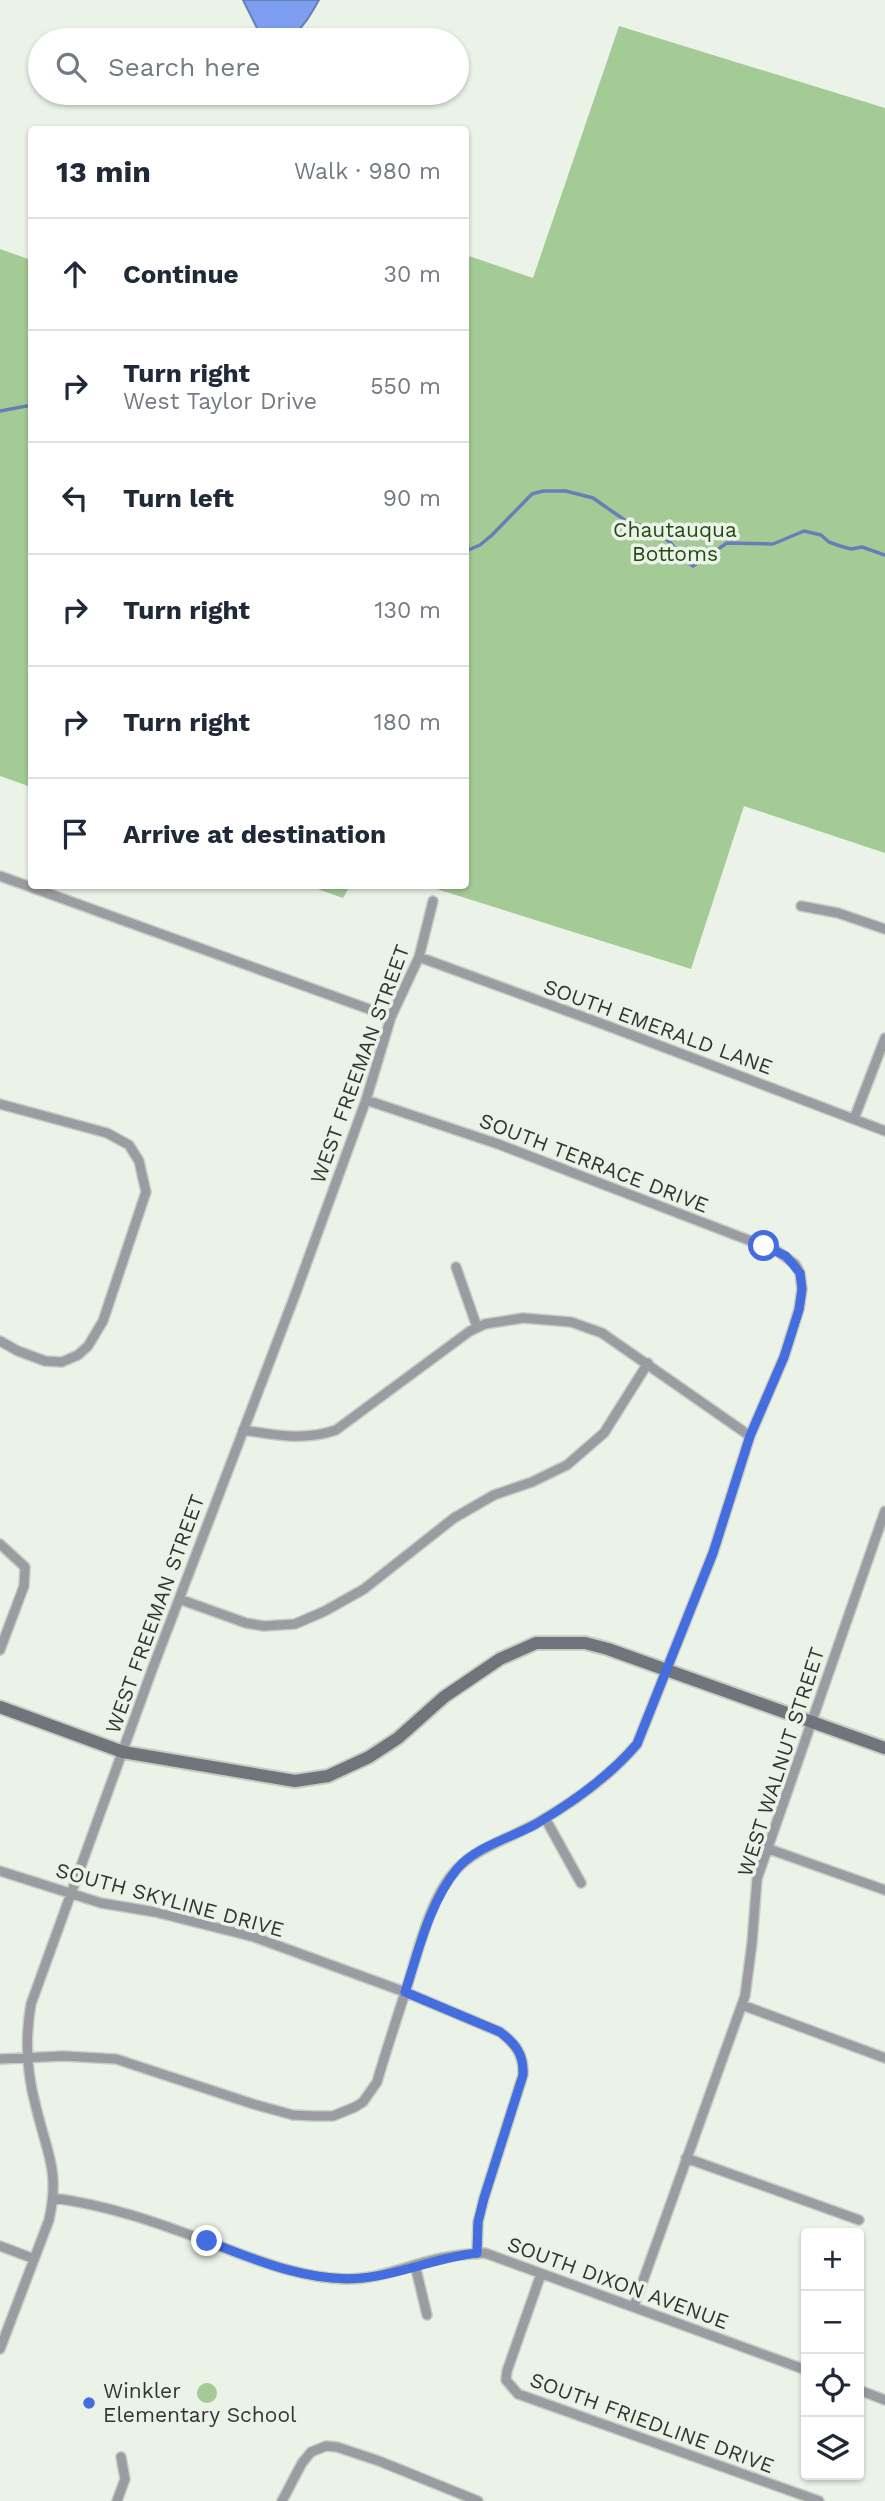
<!DOCTYPE html>
<meta charset="utf-8">
<style>
:root{--surface:#fff;--page:#f2f2f3;--text:#1f2937;--muted:#747a83;--line:#e0e1e3}
body{margin:0;font-family:"Work Sans",sans-serif;background:var(--page);color:var(--text)}
.controls{position:absolute;right:21px;bottom:21px;display:grid;overflow:hidden;border-radius:7px;box-shadow:0 2px 5px #0004}
.controls button{width:63px;height:63px;display:grid;place-items:center;padding:0;border:0;border-bottom:2px solid var(--line);background:var(--surface);color:var(--text);font:35px sans-serif}
.stop{position:absolute;width:21px;height:21px;margin:-16px;border:5px solid #446ddf;border-radius:50%;background:#fff}
.stop.end{background:#446ddf;border-color:#fff;box-shadow:0 2px 7px #0008}
.list{margin:0;padding:0;list-style:none}
h2{display:flex;justify-content:space-between;align-items:center;height:91px;margin:0;padding:0 28px;font-size:30px}
h2 small{font-size:23px;font-weight:400;color:var(--muted)}
.list li{display:grid;grid-template-columns:46px 1fr auto;gap:21px;align-items:center;box-sizing:border-box;height:112px;padding:0 28px;border-top:2px solid var(--line)}
.list b{display:block;font-size:26px;white-space:nowrap}
.list p{margin:0;font-size:23px;white-space:nowrap;color:var(--muted)}
.list em{font-size:23px;font-style:normal;color:var(--muted)}
.icon{flex:none;width:38px;height:38px;fill:none;stroke:currentColor;stroke-width:2;stroke-linecap:round;stroke-linejoin:round}
.map{position:relative;flex:none;width:885px;height:2501px;overflow:hidden}
.search{position:absolute;background:var(--surface);box-shadow:0 2px 5px #0004;left:28px;top:28px;width:441px;height:77px;display:flex;align-items:center;gap:18px;box-sizing:border-box;padding:0 24px;border-radius:38px;color:var(--muted);font-size:26px}
.panel{position:absolute;background:var(--surface);box-shadow:0 2px 5px #0004;left:28px;top:126px;width:441px;height:763px;border-radius:7px}
.map>svg:first-child{display:block}
.park{fill:#a4ca96}
.water{fill:#7e9fef;stroke:#677fb6;stroke-width:2}
.lines{fill:none;stroke-linecap:round;stroke-linejoin:round}
.stream{stroke:#677fb6;stroke-width:3.5}
.street-casing{stroke:#c6cdc3;stroke-width:12}
.secondary-casing{stroke:#c6cdc3;stroke-width:16}
.street{stroke:#9a9ca1;stroke-width:9}
.secondary{stroke:#71747b;stroke-width:12}
.route{stroke:#446ddf;stroke-width:9}
.poi-dot{fill:#446ddf;stroke:#ebf3e8;stroke-width:2.5}
.labels{text-anchor:middle;stroke-width:7;stroke-linejoin:round;paint-order:stroke}
.park-label{font-size:21px;fill:#254a14;stroke:#ebf3e8}
.street-label{font-size:21px;fill:#323531;stroke:#ebf3e8}
.poi-label{font-size:21px;fill:#323531;stroke:#ebf3e8;text-anchor:start}
</style>
<div class="map">
<svg width="885" height="2501" viewBox="0 0 885 2501">
<rect width="100%" height="100%" fill="#ebf3e8"/>
<path class="park" d="M619,26L885,108V853L744,806L691,969L427,886H466V255L533,278Z
M0,249L31,260V787L0,776Z
M309,886H350L343,898Z
M197 2393a10 10 0 1 1 20 0a10 10 0 1 1-20 0Z"/>
<path class="water" d="M243,0H319C303,27 298,40 263,40Z"/>
<g class="lines">
<path class="stream" d="M0,411L32,405
M466,551L480,545L492,535L532,494L543,491H566L593,498L626,521L653,529L671,543L684,560L693,566L727,543L773,544L804,531L821,535L829,542L840,546L851,549L862,547L885,555"/>
<g class="street-casing">
<path id="street" d="M0,876L391,1017
M801,906L838,913L885,929
M419,957L600,1023L885,1131
M0,1104L107,1133L129,1145L139,1161L146,1192L103,1321L88,1346L78,1355L62,1362L45,1361L18,1351L0,1341
M854,1119L885,1038
M456,1267L477,1327
M243,1430C275,1435 304,1441 336,1430L470,1331L485,1324L523,1318L571,1322L602,1333L750,1436
M0,1544L25,1567L24,1586L0,1650
M179,1599L246,1623L264,1626L295,1624L325,1611L364,1589L454,1518L494,1495L532,1482L567,1465L604,1433L648,1363
M545,1818L581,1883
M766,1848L885,1890
M0,1871L101,1903L155,1912L254,1937L405,1992L500,2032C516,2044 524,2055 523,2075L484,2198L478,2222L477,2254
M742,2005L885,2058
M0,2059L64,2056L116,2059L253,2104L293,2115L314,2116H333L355,2107L363,2102L377,2082C386,2051 396,2021 406,1990C418,1952 431,1891 462,1864C483,1846 512,1837 537,1823C574,1802 609,1777 637,1744L713,1553L750,1436L784,1357L799,1309L802,1289L800,1273L795,1264L777,1251L498,1144L366,1100
M686,2158L859,2220
M53,2198C107,2205 156,2222 206,2241C251,2258 296,2277 344,2279C382,2280 416,2261 453,2256C463,2254 474,2254 485,2253L806,2370
M0,2246L32,2258
M415,2265L427,2315
M541,2274L507,2371L506,2380L518,2394L819,2501
M634,2306L745,1996L752,1943L757,1879L885,1511
M0,2349L49,2220C60,2170 47,2154 36,2107C27,2074 25,2037 31,2004L152,1670L295,1295L366,1100L391,1017L419,957L433,901
M859,2390L885,2400
M117,2501L125,2479L121,2457
M282,2501L302,2463L311,2452L326,2446L337,2447L379,2461L478,2501"/>
</g>
<g class="secondary-casing">
<path id="secondary" d="M0,1707L123,1752L295,1781L328,1776L369,1757L398,1738L444,1697L500,1659L536,1643H585L608,1649L885,1748"/>
</g>
<use href="#street" class="street"/>
<use href="#secondary" class="secondary"/>
</g>
<g class="lines">
<path class="route" d="M207,2241C255,2260 309,2283 362,2278C400,2275 438,2257 477,2253L478,2222L484,2198L523,2075C524,2055 516,2044 500,2032L405,1992C419,1950 429,1904 457,1869C476,1846 511,1838 536,1824C573,1802 609,1777 637,1744L713,1553L750,1436L784,1357L799,1310L802,1289L800,1273L786,1256L764,1246"/>
</g>
<circle class="poi-dot" cx="89" cy="2403" r="7"/>
<g class="labels">
<g class="park-label">
<text x="675" y="537">Chautauqua<tspan x="675" dy="24">Bottoms</tspan></text>
</g>
<g class="street-label">
<text transform="translate(658 1027) rotate(20)" y="7">SOUTH EMERALD LANE</text>
<text transform="translate(360 1064) rotate(-70)" y="7">WEST FREEMAN STREET</text>
<text transform="translate(594 1163) rotate(21)" y="7">SOUTH TERRACE DRIVE</text>
<text transform="translate(155 1614) rotate(-70)" y="7">WEST FREEMAN STREET</text>
<text transform="translate(781 1762) rotate(-72)" y="7">WEST WALNUT STREET</text>
<text transform="translate(170 1900) rotate(15)" y="7">SOUTH SKYLINE DRIVE</text>
<text transform="translate(618 2283) rotate(20)" y="7">SOUTH DIXON AVENUE</text>
<text transform="translate(652 2423) rotate(20)" y="7">SOUTH FRIEDLINE DRIVE</text>
</g>
<g class="poi-label">
<text x="103" y="2398">Winkler<tspan x="103" dy="24">Elementary School</tspan></text>
</g>
</g>
</svg>
<div class="controls">
<button>+</button>
<button>−</button>
<button><svg class="icon" aria-label="locate" viewBox="0 0 24 24"><circle cx="12" cy="12" r="6"/><path d="M12 2v4M12 18v4M2 12h4M18 12h4"/></svg></button>
<button><svg class="icon" aria-label="layers" viewBox="0 0 24 24"><path d="M12 4l9 5-9 5-9-5zM3 14l9 5 9-5"/></svg></button>
</div>
<div class="stop" style="left:764px;top:1246px"></div>
<div class="stop end" style="left:207px;top:2241px"></div>
<div class="search"><svg class="icon" aria-label="search" viewBox="0 0 24 24"><circle cx="10" cy="10" r="6"/><path d="M15 15l6 6"/></svg>Search here</div>
<section class="panel">
<h2>13 min<small>Walk · 980 m</small></h2>
<ul class="list">
<li><svg class="icon" aria-label="ahead" viewBox="0 0 24 24"><path d="M12 20V5M6 11l6-6 6 6"/></svg><div><b>Continue</b></div><em>30 m</em></li>
<li><svg class="icon" aria-label="right" viewBox="0 0 24 24"><path d="M7 20v-9h11M14 6l5 5-5 5"/></svg><div><b>Turn right</b><p>West Taylor Drive</p></div><em>550 m</em></li>
<li><svg class="icon" aria-label="left" viewBox="0 0 24 24"><path d="M17 20v-9H6M10 6l-5 5 5 5"/></svg><div><b>Turn left</b></div><em>90 m</em></li>
<li><svg class="icon" aria-label="right" viewBox="0 0 24 24"><path d="M7 20v-9h11M14 6l5 5-5 5"/></svg><div><b>Turn right</b></div><em>130 m</em></li>
<li><svg class="icon" aria-label="right" viewBox="0 0 24 24"><path d="M7 20v-9h11M14 6l5 5-5 5"/></svg><div><b>Turn right</b></div><em>180 m</em></li>
<li><svg class="icon" aria-label="arrive" viewBox="0 0 24 24"><path d="M6 21V4h12l-3 4 3 4H6"/></svg><div><b>Arrive at destination</b></div></li>
</ul>
</section>
</div>
